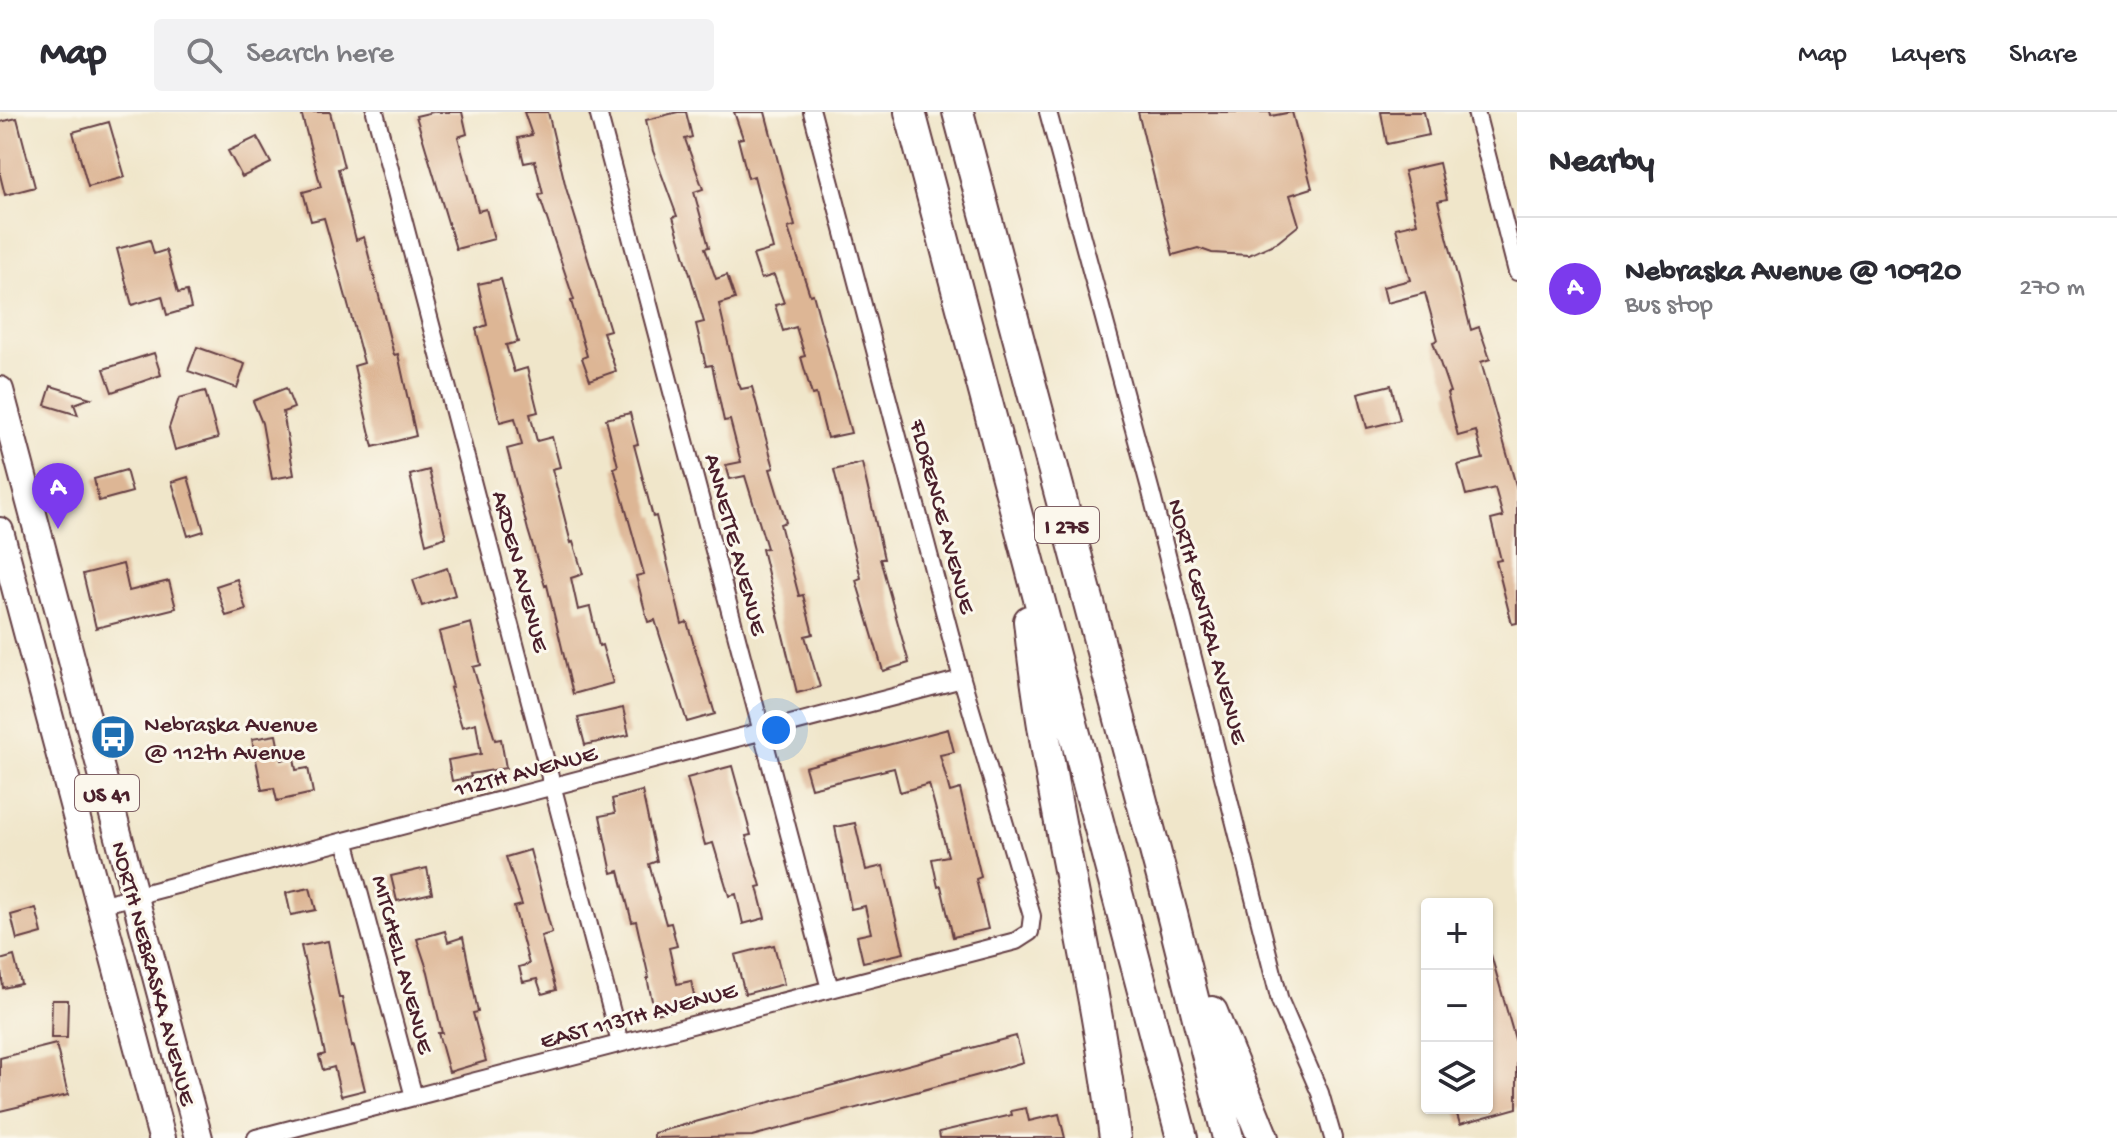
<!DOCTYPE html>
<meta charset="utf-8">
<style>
:root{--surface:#fff;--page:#f2f2f3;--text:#2b2b33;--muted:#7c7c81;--line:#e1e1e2;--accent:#7c3aed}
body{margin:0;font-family:"Gochi Hand",sans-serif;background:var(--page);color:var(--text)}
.controls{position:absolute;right:24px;bottom:24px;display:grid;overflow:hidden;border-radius:8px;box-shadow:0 2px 6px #0004}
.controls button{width:72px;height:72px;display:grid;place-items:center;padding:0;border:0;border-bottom:2px solid var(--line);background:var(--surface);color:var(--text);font:40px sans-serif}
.you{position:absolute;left:776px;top:618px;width:28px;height:28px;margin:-20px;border:6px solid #fff;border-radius:50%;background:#1a73e8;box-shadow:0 0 0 12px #1a73e833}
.badge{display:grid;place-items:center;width:52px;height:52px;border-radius:50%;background:var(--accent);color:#fff;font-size:26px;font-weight:700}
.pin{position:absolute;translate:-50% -66px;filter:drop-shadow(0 2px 4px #0008)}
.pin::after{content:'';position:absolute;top:42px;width:28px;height:24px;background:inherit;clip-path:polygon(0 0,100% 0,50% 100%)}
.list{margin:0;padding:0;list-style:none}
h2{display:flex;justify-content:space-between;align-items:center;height:104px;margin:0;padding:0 32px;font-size:34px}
h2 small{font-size:26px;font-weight:400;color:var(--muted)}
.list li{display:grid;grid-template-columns:52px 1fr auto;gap:24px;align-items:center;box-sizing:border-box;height:144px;padding:0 32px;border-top:2px solid var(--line)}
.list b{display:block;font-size:30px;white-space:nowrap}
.list p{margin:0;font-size:26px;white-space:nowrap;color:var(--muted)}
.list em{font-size:26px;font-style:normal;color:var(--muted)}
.icon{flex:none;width:44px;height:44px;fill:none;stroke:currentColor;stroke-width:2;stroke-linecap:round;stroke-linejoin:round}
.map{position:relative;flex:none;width:1517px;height:1026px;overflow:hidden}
header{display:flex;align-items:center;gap:48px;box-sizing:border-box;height:112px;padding:0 40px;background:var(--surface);border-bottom:2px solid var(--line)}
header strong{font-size:38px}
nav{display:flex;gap:44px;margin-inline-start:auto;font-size:28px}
.search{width:560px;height:72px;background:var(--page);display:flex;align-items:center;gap:20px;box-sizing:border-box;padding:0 28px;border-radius:8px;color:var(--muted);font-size:30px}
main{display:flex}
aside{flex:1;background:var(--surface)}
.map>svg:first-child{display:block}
.building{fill:#ddb695}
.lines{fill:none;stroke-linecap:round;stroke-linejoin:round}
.minor-casing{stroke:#633d43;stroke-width:20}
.primary-casing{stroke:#633d43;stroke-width:30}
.motorway-casing{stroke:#633d43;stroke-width:34}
.minor{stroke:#fff;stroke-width:16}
.primary{stroke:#fff;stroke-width:26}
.motorway{stroke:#fff;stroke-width:30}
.labels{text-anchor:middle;stroke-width:6;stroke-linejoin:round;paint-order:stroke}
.shield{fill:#fbf7ec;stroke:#7f6065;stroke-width:2}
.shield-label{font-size:22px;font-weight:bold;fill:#4a1f2b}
.street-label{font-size:24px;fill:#4a1f2b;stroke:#fbf7ec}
.poi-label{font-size:24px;fill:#4a1f2b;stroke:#fbf7ec;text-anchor:start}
</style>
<header>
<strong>Map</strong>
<div class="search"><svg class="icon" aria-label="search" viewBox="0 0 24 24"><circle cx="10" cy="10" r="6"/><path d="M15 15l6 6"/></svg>Search here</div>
<nav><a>Map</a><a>Layers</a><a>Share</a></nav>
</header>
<main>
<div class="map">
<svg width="1517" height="1026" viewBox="0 0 1517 1026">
<rect width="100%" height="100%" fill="#fbf7ec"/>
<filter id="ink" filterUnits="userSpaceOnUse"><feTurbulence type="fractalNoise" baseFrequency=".0125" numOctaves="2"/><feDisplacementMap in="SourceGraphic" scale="16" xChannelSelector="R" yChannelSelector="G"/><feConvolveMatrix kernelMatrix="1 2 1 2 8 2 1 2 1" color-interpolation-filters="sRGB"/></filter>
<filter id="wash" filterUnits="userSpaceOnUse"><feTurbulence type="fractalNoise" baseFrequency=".006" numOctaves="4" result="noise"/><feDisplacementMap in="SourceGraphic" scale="32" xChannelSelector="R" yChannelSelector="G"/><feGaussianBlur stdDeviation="1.8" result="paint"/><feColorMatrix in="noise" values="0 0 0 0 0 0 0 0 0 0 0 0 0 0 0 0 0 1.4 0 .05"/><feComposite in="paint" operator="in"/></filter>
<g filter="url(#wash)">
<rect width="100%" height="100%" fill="#f0e6ca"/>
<g id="blocks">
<path class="building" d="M301,0H330L344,55L338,57L356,128L364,125L394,243L398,242L416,324L373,335L354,254L364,251L328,120L324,106L311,109L303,80L321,75Z
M433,0H462L467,22L458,25L478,99L486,97L494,127L456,137L416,4Z
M524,0H548L566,76L610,218L603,220L616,259L590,268L582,246L587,244L571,189L574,188L539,83L543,82L535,49L524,51L518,26L532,23Z
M678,0H686L692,25L685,27L703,77L694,80L709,135L705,136L716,167L727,163L735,187L719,192L736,265L741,277L752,275L774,356L770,357L786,410L780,412L799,484L803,483L813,522L805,524L820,575L797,581L762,437L767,436L745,364L730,367L726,353L741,350L730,308L724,309L712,253L706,254L696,212L704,210L673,105L677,104L653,39L646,8Z
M734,0H765L795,114L788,116L810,183L813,182L851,321L827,326L816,282L812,283L801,245L805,244L796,215L783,219L775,193L784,191L774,163L761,167L753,143L773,137L754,64L748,66L738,27L743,26Z
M1138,0H1270L1271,4L1292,0L1312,76L1290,83L1299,113L1278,130L1249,143L1212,141L1198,136L1173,143Z
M1381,0H1424L1429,23L1387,32Z
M17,6L35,75L5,83L0,63V10Z
M109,10L125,65L88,75L73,20Z
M257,25L271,51L242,65L228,39Z
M1439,51L1447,87L1438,89L1471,218L1479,215L1490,247L1481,250L1517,377V511L1512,512L1496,449L1501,448L1491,408L1503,405L1495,376L1466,383L1458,353L1483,347L1476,319L1458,324L1447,281L1450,280L1433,230L1438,228L1425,181L1387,191L1383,175L1410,168L1396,116L1417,111L1404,59Z
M150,128L154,142L166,138L178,181L187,179L191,196L167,203L162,184L132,193L117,137Z
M501,167L518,230L506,233L514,260L527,256L538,300L530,302L537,329L552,325L560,355L552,357L571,431L573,430L583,462L571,466L578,498L590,495L599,534L602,533L613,571L573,582L547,473L545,474L528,418L507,337L522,333L515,306L500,310L476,217L487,213L478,172Z
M197,235L245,252L237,276L188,259Z
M154,241L161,263L112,280L104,257Z
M1391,273L1400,308L1367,316L1358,281Z
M51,274L91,286L74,292L78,303L45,293Z
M286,276L294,296L283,300L294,363L272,367L262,311L253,289Z
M205,279L218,326L175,338L169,316L179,286Z
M630,301L638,332L634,333L653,405L656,404L682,512L687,510L715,602L687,610L655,508L648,510L636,464L644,462L614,356L618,354L606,307Z
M862,351L884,447H880L909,551L883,559L856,468L861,466L834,358Z
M126,358L132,380L99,389L94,367Z
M429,358L446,425L426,432L410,363Z
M188,365L204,419L188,424L172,370Z
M123,452L129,479L169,469L176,496L96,516L83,462Z
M447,456L455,483L422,494L413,468Z
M237,467L246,498L226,504L216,474Z
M471,511L481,553L473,555L495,628L501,627L506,656L470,662L471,665L452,669L448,648L481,642L476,611L462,615L450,576L453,575L439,520Z
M623,596L629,623L585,633L578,606Z
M948,617L954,640L940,643L950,680L960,677L981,765L976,767L988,817L953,825L941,774L938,775L932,747L948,744L929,672L900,680L894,656L811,676L805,655Z
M276,623L281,648L294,645L296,658L308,656L313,681L277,689L274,676L262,678L252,627Z
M732,654L751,723L746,724L761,774L757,775L765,806L743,812L736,782L729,784L713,731L705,733L687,666Z
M642,679L657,749L649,752L666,812L671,811L677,834L669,836L677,872L691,869L696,893L655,902L647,866H649L636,809L632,810L619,759L612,761L600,704L615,701L612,687Z
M855,711L866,758L883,754L904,841L863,850L857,824L871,821L865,794L851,797L835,715Z
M530,738L552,821L541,824L556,878L542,882L537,867L523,870L519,855L529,852L514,795L522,793L506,745Z
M427,756L432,781L397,789L391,764Z
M310,776L316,798L291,803L286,781Z
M36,796L42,821L17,828L11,803Z
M445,819L448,830L463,825L478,900L473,901L486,949L449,960L438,921H442L428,860L417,827Z
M328,829L339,886H342L352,935L354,934L365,978L341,984L334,955L323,958L319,944L325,942L301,834Z
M774,833L784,872L745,882L735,843Z
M1487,843H1491L1517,934V996L1460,1012L1455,996H1487Z
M14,844L21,872L3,876L0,848Z
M52,888H68L67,926H51Z
M1016,924L1023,950L990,960L752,1024L654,1026V1021Z
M56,932L68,983L0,999V946Z
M1026,996L1029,1009L1059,1002L1065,1026H940L939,1020L1012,1003L1011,999Z"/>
</g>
</g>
<g filter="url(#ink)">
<use href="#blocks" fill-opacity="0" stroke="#633d43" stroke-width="2"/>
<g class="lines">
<g class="minor-casing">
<path id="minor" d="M375,0L620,931
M598,0L830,877
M1048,0L1151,380L1280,889L1320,981L1333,1026
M1476,0L1517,160
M346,731L414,985
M100,793L962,567
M256,1026L1016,829L1030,820L1032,804L962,567L812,0"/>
</g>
<g class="primary-casing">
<path id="primary" d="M0,278L199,1026
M0,419L162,1026"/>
</g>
<g class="motorway-casing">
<path id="motorway" d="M910,0L1182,1026
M958,0L1172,802L1228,1026
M1029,509C1047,683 1094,852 1115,1026
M1212,900L1263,1026"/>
</g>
<use href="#minor" class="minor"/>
<use href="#primary" class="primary"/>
<use href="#motorway" class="motorway"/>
</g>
</g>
<defs>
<g id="bus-disc" transform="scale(2.3)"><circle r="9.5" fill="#1f6fb2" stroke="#fbf7ec"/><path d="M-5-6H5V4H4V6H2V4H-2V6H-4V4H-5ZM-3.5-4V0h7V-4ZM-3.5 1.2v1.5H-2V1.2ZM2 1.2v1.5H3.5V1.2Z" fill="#fff"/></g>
</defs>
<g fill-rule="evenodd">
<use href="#bus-disc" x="113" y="625"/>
</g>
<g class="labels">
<g class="shield">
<rect x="1035" y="395" width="64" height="36" rx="6"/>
<rect x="75" y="663" width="64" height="36" rx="6"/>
</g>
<g class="shield-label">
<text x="1067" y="421">I 275</text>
<text x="107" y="689">US 41</text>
</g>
<g class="street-label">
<text transform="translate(944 404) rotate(75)" y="8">FLORENCE AVENUE</text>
<text transform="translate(737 432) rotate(75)" y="8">ANNETTE AVENUE</text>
<text transform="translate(522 459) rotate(75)" y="8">ARDEN AVENUE</text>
<text transform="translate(1209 509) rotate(75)" y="8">NORTH CENTRAL AVENUE</text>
<text transform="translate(525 658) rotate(-15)" y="8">112TH AVENUE</text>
<text transform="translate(404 852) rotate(75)" y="8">MITCHELL AVENUE</text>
<text transform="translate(155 861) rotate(75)" y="8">NORTH NEBRASKA AVENUE</text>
<text transform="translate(638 902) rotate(-15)" y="8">EAST 113TH AVENUE</text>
</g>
<g class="poi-label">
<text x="144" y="619">Nebraska Avenue<tspan x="144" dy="28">@ 112th Avenue</tspan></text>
</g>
</g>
</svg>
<div class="controls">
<button>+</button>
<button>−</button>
<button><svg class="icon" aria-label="layers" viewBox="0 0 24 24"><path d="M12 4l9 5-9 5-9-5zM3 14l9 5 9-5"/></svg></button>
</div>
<div class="you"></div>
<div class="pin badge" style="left:58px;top:417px">A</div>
</div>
<aside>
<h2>Nearby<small></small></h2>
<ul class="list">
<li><span class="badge">A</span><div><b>Nebraska Avenue @ 10920</b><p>Bus stop</p></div><em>270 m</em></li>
</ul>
</aside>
</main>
